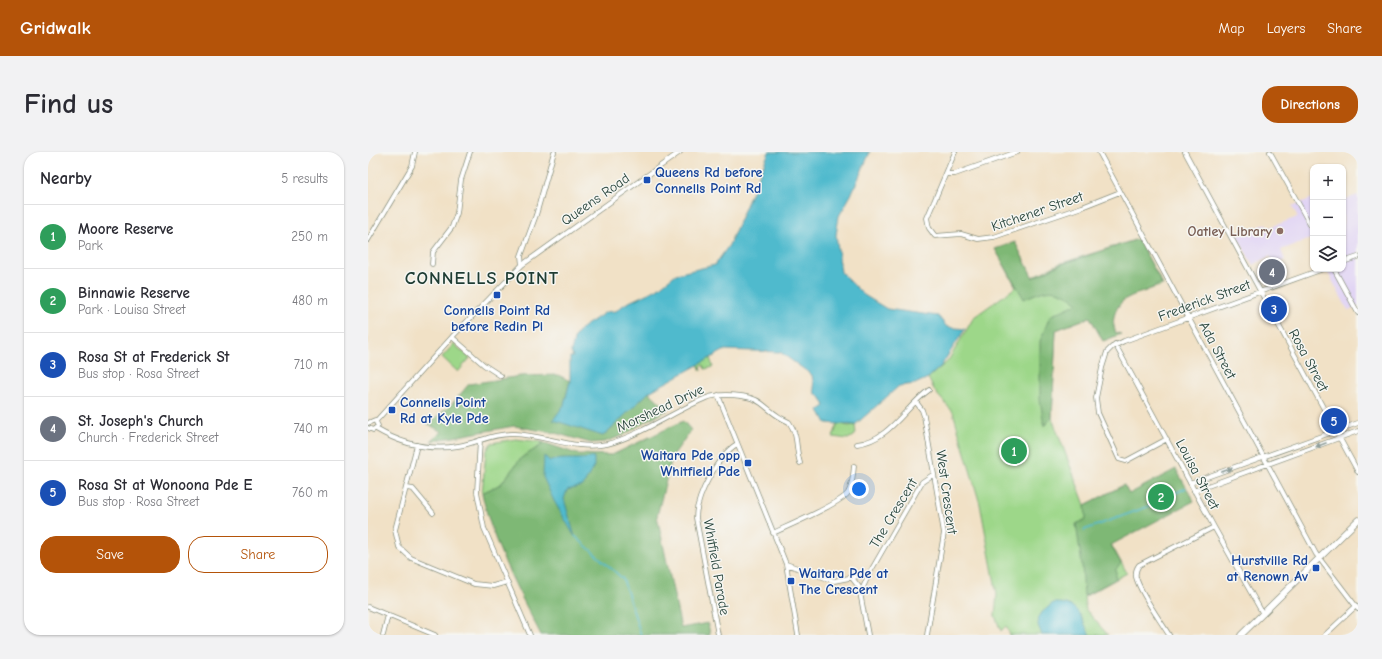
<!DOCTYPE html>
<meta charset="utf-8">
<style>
:root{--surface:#fff;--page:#f2f2f3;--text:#2b2b33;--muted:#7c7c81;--line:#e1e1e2;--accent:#b45309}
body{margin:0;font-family:"Comic Neue",sans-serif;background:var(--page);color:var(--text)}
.controls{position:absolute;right:12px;top:12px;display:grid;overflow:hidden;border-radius:8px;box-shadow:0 1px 3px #0004}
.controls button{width:36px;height:36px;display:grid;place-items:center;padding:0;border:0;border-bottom:1px solid var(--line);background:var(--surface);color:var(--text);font:20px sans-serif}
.you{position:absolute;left:491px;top:337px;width:14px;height:14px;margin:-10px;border:3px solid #fff;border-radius:50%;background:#1a73e8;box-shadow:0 0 0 6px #1a73e833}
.badge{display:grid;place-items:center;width:26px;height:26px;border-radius:50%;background:var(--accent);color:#fff;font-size:13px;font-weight:700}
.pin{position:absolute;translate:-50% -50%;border:2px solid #fff;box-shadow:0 1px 4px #0006}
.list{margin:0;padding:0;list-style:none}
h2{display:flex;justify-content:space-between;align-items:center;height:52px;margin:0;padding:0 16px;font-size:17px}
h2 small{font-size:13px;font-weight:400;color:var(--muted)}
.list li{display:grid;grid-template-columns:26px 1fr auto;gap:12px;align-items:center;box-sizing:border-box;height:64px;padding:0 16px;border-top:1px solid var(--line)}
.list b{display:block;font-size:15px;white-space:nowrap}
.list p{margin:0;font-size:13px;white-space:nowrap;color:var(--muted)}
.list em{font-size:13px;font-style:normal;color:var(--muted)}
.actions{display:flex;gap:8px;padding:12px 16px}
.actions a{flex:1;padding:9px 0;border:1px solid var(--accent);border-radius:16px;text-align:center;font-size:14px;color:var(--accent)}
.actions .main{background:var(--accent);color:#fff}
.icon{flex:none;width:22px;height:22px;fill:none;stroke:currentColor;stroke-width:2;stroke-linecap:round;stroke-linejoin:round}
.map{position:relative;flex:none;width:990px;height:483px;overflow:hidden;border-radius:16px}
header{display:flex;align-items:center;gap:24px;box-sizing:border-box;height:56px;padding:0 20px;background:var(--accent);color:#fff}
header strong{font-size:19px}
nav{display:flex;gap:22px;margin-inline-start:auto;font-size:14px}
.intro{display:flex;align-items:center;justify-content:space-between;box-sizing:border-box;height:96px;padding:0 24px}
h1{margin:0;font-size:28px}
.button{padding:10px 18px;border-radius:16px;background:var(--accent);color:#fff;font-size:14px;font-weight:700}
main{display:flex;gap:24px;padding:0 24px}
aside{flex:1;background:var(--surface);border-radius:16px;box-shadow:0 1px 3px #0004}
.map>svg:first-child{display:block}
.built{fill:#e1d4f4}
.green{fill:#9dd789;stroke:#5e8a5e}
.forest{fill:#7eb875;stroke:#4e7a54}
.water{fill:#50bacd;stroke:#387c80}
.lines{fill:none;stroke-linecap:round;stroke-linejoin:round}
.stream{stroke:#50bacd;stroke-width:1.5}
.minor-casing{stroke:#888f7d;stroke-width:5.5}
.major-casing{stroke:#888f7d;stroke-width:7}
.minor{stroke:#fff;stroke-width:4}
.major{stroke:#fff;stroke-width:5.5}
.oneway{fill:#8f9e9a}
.transit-dot{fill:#1a4fb4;stroke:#f6f6f2;stroke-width:1.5}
.education-dot{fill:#8d6e63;stroke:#f6f6f2;stroke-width:1.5}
.labels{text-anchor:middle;stroke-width:3;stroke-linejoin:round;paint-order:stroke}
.transit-label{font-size:14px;font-weight:bold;fill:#164399;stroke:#f6f6f2;text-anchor:start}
.street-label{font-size:14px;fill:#1f3d34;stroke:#f6f6f2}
.education-label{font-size:14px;font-weight:bold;fill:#785e54;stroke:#f6f6f2;text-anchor:end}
.district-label{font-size:18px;font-weight:bold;letter-spacing:1px;fill:#1f3d34;stroke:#f6f6f2}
</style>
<header>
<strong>Gridwalk</strong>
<nav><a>Map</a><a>Layers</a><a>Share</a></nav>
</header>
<div class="intro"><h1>Find us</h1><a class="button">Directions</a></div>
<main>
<aside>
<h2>Nearby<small>5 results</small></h2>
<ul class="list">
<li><span class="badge" style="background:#2e9e5b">1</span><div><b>Moore Reserve</b><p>Park</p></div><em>250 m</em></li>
<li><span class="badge" style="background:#2e9e5b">2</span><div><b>Binnawie Reserve</b><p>Park · Louisa Street</p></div><em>480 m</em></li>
<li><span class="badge" style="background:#1a4fb4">3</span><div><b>Rosa St at Frederick St</b><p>Bus stop · Rosa Street</p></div><em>710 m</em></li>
<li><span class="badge" style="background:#6b7280">4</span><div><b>St. Joseph's Church</b><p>Church · Frederick Street</p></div><em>740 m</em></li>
<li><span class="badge" style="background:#1a4fb4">5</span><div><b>Rosa St at Wonoona Pde E</b><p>Bus stop · Rosa Street</p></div><em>760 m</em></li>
</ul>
<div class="actions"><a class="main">Save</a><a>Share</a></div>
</aside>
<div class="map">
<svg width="990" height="483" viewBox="0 0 990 483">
<rect width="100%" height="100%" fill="#f6f6f2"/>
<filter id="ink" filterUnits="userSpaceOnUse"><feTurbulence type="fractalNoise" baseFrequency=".025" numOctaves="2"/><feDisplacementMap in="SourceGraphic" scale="8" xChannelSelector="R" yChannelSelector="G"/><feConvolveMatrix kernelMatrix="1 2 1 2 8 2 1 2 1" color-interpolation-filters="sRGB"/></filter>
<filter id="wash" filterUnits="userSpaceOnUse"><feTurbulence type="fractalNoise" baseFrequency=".012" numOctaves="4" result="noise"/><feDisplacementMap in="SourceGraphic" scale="16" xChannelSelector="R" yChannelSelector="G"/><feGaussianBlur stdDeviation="0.9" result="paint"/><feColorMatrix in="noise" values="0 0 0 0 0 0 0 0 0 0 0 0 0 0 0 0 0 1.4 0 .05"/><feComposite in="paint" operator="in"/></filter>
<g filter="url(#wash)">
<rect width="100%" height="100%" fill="#f1e1c6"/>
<path class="built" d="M990,43V155L980,158L958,117H975V48Z
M945,46V92L942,87L913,98L917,108L907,112L902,104L885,113L868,83L898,72L900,76L930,65L924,54Z"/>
<path class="green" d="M770,87L795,133C784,137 769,140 759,146C747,153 742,169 748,181L753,182L735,189L722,165L688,178L684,266L717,353L756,333L734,376L759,421L716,445L718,458L740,483H642L638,474L633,479L627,464L629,442L612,352L585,260L568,241L560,226L580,209L606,165L648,135L628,98L647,91L664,125L691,112Z
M86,192L102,206L90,220L74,205Z
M342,206L345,215L337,217L335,213L332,215L333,219L330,212Z
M470,271L480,274L487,273L488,282L480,287L465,285Z
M148,287L174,290V293L153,306L133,332L114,341L118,300L123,291Z"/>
<path class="forest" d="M770,87L794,132C788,132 786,136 780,138C774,141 766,142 759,146C747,153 742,169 748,181L753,182L735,189L722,165L688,178L684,266L676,274L672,247V189L682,164L710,151C688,134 680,136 656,147L627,97L647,90L665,126L691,113Z
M190,223L202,229L196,253L235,284L281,240L300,258L281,267L256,283L237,290L223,291L187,281L146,274L63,289L74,280L60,272L84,252L101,232L153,224Z
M315,269L323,278L304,305L289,364L313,476L340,471L342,483H173C150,438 124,391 114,341L133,332L153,306L174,293V290L209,302L244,303Z
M808,317L826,349L743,393L753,411L748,417V427L716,444L714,413L708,372L718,367L717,353L756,333L761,342Z"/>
<path class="water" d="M401,0H502L483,43L471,64L468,83L473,120L496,143L519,157L570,164L579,175L597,177L573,214L560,226L547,232L531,234L487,273L458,271L451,258L457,254L453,246L447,241L444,223L412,200L357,198L281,240L235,284L185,268L196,253L202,229V205H205L203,200L207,184L214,176L238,160L248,159L257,152L289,137L308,122L347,113L361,93Z
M176,304L182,309C197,305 210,309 226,305V314L215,334L199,338L196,347L207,385L186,349L175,325Z
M685,451C711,450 712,464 722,483H674L670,473L671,463Z"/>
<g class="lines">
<path class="stream" d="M716,378L779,355L818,336
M207,384L255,427L273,483"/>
</g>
</g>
<g filter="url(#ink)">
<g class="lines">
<g class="minor-casing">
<path id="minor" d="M587,0L559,66L561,76L567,84L593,82L610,87L626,85L714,55L752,40
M731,0L948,402L990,457
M817,0L990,320
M902,0L945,78
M578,22H587L649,0
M0,88L44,14L47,0
M975,110L990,105
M64,112L65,100L84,75L89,61L93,28L102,0
M154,113L153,104L168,63L186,0
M966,117L990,161
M84,185L116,213L133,224
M747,192L846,375L895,462
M350,243L418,412L430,483
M548,250L554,258L556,264L576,381L559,483
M8,269L84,185L154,113L312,0
M0,271L7,268L10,274L5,278L0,276
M8,277C32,291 61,299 90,294C109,291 126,281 146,282C178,283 207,299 239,292C271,284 307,259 338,246C351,241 382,242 393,251C405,260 407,264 421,270C431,284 427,295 432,311
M799,287L758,309L751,307L730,261L728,246L734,216L739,200L744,195L756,189L955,117
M112,288L109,340L116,376L162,483
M489,292C522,288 536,256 561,238
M49,293L27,378L31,395L43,406L106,432L125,434L139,430
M822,331L990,271
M39,336L45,337L65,361
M826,339L990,279
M405,381C420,374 472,352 480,341C485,333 485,322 486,314
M418,412L466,429L501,422L554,330L566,322
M484,426L491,435L500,483
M493,440L501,422
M0,455L67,483
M15,483L20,463
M350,483L328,366C328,345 350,303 369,292
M801,483C792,468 772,441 768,425C767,420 768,417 771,413L846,375
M957,483L988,454"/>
</g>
<g class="major-casing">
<path id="major" d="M873,483L990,368"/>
</g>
<use href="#minor" class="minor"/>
<use href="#major" class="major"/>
</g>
<defs><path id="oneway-solid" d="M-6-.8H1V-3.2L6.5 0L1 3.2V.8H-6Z"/></defs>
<g class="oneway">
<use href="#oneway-solid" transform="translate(953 293) rotate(159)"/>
<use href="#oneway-solid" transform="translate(859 318) rotate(-20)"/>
</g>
</g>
<g class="transit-dot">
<rect x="275" y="24" width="8" height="8" rx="2"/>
<rect x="125" y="139" width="8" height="8" rx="2"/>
<rect x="20" y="254" width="8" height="8" rx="2"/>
<rect x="376" y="307" width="8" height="8" rx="2"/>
<rect x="944" y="412" width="8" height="8" rx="2"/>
<rect x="419" y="425" width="8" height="8" rx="2"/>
</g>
<circle class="education-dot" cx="912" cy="79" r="4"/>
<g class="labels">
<g class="transit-label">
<text x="287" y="25">Queens Rd before<tspan x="287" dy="16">Connells Point Rd</tspan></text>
<text x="129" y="163" text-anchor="middle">Connells Point Rd<tspan x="129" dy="16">before Redin Pl</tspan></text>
<text x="32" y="255">Connells Point<tspan x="32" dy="16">Rd at Kyle Pde</tspan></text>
<text x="372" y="308" text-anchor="end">Waitara Pde opp<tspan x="372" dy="16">Whitfield Pde</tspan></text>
<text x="940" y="413" text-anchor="end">Hurstville Rd<tspan x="940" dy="16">at Renown Av</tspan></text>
<text x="431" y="426">Waitara Pde at<tspan x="431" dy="16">The Crescent</tspan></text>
</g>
<g class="street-label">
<text transform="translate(227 47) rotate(-35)" y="5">Queens Road</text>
<text transform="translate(669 59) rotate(-19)" y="5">Kitchener Street</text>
<text transform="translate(836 148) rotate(-20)" y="5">Frederick Street</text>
<text transform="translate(850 198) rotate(62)" y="5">Ada Street</text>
<text transform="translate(941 208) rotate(62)" y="5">Rosa Street</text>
<text transform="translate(292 256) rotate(-25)" y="5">Morshead Drive</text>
<text transform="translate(830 322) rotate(62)" y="5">Louisa Street</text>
<text transform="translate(579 340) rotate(82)" y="5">West Crescent</text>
<text transform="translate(525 361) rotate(-59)" y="5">The Crescent</text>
<text transform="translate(349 415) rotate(80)" y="5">Whitfield Parade</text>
</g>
<g class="education-label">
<text x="904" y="84">Oatley Library</text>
</g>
<g class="district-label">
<text x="114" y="132">CONNELLS POINT</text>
</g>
</g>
</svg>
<div class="controls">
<button>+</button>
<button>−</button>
<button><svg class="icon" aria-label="layers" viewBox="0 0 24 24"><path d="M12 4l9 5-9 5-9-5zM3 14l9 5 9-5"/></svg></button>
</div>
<div class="you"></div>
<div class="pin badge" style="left:646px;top:299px;background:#2e9e5b">1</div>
<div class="pin badge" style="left:793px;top:345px;background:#2e9e5b">2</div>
<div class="pin badge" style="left:906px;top:157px;background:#1a4fb4">3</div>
<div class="pin badge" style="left:904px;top:120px;background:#6b7280">4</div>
<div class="pin badge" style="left:966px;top:269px;background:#1a4fb4">5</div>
</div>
</main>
